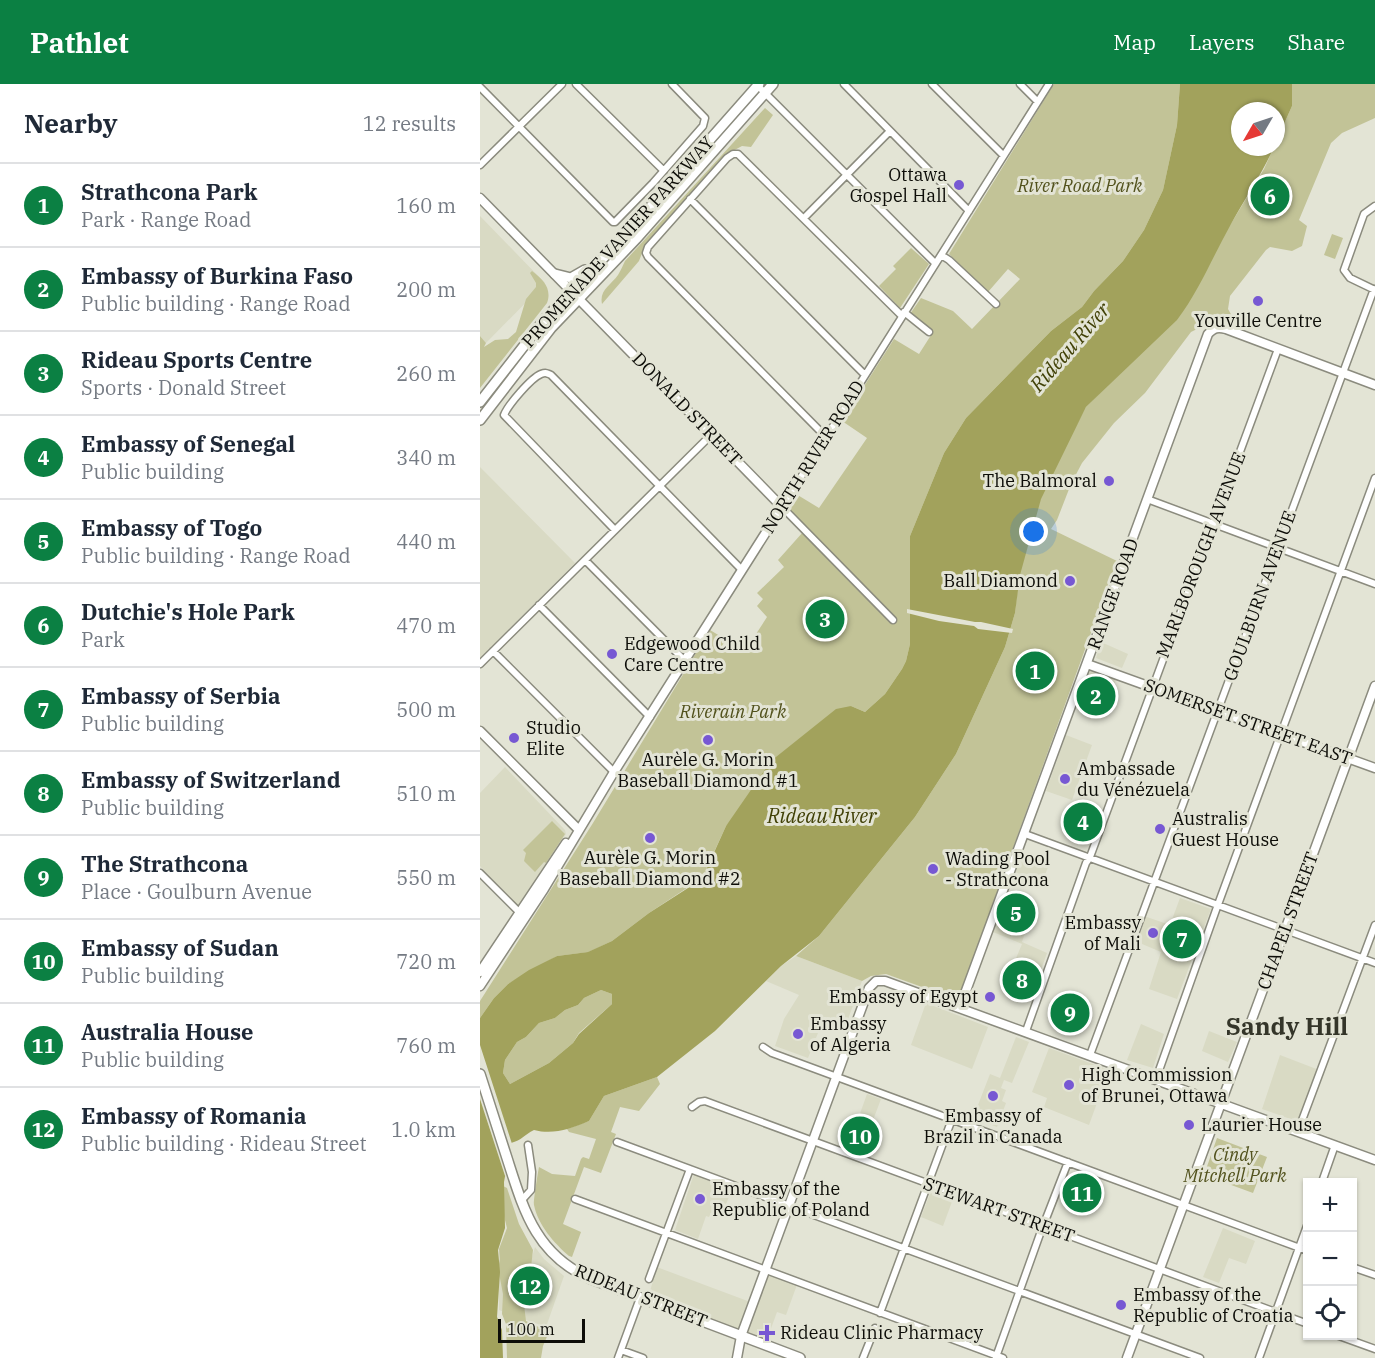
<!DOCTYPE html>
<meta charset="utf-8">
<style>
:root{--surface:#fff;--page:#f6f6f7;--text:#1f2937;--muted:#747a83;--line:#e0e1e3;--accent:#0b8043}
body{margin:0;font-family:"IBM Plex Serif",serif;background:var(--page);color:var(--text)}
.controls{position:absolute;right:18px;bottom:18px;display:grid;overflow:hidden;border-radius:0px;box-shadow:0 2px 4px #0004}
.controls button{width:54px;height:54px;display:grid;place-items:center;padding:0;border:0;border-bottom:2px solid var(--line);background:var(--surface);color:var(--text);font:30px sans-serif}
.compass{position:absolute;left:751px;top:18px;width:54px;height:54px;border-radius:50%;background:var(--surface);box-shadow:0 2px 4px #0004;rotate:231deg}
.scale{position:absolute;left:18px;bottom:15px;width:87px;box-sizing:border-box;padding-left:6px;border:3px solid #0d0d08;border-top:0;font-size:16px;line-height:21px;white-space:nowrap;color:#0d0d08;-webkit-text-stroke:4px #e3e4d5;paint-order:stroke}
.you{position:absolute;left:554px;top:448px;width:21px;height:21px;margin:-15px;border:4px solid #fff;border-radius:50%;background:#1a73e8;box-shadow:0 0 0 9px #1a73e833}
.badge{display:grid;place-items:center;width:39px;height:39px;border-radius:50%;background:var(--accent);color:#fff;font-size:20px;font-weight:700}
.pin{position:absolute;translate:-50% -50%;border:3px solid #fff;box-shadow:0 2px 6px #0006}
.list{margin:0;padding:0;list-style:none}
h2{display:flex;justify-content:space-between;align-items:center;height:78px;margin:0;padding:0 24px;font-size:26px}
h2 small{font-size:20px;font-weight:400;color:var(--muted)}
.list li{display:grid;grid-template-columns:39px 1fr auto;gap:18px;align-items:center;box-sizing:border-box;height:84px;padding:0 24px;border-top:2px solid var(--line)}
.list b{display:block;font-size:22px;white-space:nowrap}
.list p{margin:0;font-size:20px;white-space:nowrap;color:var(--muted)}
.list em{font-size:20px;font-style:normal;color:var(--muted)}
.icon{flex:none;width:33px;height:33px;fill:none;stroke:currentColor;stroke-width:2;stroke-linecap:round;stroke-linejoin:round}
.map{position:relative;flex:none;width:895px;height:1274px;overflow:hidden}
header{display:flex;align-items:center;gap:36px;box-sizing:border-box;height:84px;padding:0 30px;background:var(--accent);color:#fff}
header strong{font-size:28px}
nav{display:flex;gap:33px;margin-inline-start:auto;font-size:21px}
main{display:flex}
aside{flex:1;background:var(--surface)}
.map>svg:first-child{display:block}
.built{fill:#d9dac4}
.green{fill:#c2c397}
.water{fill:#a2a25c;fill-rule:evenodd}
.pier{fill:#e3e4d5}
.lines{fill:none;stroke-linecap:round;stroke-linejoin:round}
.street-casing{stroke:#8b8b7e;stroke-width:9}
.secondary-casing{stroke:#8b8b7e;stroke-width:11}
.primary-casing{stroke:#8b8b7e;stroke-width:12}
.street{stroke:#fff;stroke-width:6}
.secondary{stroke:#fff;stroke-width:8}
.primary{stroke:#fff;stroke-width:9}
.poi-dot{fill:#7758d3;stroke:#e3e4d5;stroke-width:2}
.labels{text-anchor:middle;stroke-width:6;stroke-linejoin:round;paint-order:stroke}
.poi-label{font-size:18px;fill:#0d0d08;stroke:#e3e4d5;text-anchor:start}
.park-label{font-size:18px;font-style:italic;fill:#52521d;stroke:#e3e4d5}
.street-label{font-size:18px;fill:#0d0d08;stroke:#e3e4d5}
.water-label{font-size:20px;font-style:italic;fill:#414107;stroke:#e3e4d5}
.district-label{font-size:24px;font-weight:bold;fill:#343529;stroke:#e3e4d5}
</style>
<header>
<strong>Pathlet</strong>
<nav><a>Map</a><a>Layers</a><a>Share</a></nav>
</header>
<main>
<aside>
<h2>Nearby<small>12 results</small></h2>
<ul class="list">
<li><span class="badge">1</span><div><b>Strathcona Park</b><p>Park · Range Road</p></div><em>160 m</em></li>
<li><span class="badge">2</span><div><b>Embassy of Burkina Faso</b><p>Public building · Range Road</p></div><em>200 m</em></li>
<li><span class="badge">3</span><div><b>Rideau Sports Centre</b><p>Sports · Donald Street</p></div><em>260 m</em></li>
<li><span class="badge">4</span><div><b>Embassy of Senegal</b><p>Public building</p></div><em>340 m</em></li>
<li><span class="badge">5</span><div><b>Embassy of Togo</b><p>Public building · Range Road</p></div><em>440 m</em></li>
<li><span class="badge">6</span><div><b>Dutchie's Hole Park</b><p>Park</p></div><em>470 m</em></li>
<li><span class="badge">7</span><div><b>Embassy of Serbia</b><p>Public building</p></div><em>500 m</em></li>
<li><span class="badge">8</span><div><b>Embassy of Switzerland</b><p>Public building</p></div><em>510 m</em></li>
<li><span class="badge">9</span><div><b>The Strathcona</b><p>Place · Goulburn Avenue</p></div><em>550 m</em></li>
<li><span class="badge">10</span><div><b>Embassy of Sudan</b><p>Public building</p></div><em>720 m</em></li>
<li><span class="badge">11</span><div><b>Australia House</b><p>Public building</p></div><em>760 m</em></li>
<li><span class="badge">12</span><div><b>Embassy of Romania</b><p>Public building · Rideau Street</p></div><em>1.0 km</em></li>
</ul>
</aside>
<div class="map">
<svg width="895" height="1274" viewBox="0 0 895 1274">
<rect width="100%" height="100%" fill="#e3e4d5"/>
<path class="built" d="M0,132L65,199L6,259L0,252Z
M0,383L95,479L0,574Z
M621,558L648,570L642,584L616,574Z
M610,586L636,595L627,624L601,612Z
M586,651L612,661L592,716L566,707Z
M25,683L85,746L86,750L39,823L0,782V709Z
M594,726L617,735L611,750L589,740Z
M540,773L568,783L562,799L535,788Z
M700,814L731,825L697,915L669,905L681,868L655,857L664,832L690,841Z
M525,816L552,827L542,858L567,869L552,911L537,905L535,909L523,905L542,860L513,848Z
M316,872L382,897L364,946L342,939L328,974L295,962L304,935L319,911L286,897L301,882Z
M446,919L508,943L492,985L431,961Z
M661,940L684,950L673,984L647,976Z
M729,947L757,958L748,978L722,967Z
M536,953L549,958L532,999L524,996L521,1004L526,1006L522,1017L526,1019L517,1043L493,1034L510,990L520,994Z
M569,964L629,986L609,1041L564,1023L567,1014L552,1008Z
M800,971L839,986L819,1038L782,1025Z
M387,1010L401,1015L381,1068L368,1063Z
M214,1090L252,1105L241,1133L231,1129L229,1133L226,1132L218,1155L195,1146Z
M451,1107L473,1115L463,1142L441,1133Z
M743,1144L775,1157L766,1180L749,1174L739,1199L723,1193Z
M55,1163L64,1175L84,1192L66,1243L19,1226V1167L50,1180Z
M174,1182L273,1219L285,1186L318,1198L306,1231L297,1228L285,1261L167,1217L173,1197L169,1195Z"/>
<path class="green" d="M574,0H700L697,41L683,106L664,146L643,177L614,207L602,223L571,247L486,334L464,369L430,452V560L426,577L422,585L405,610L385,628L371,622L246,742L222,794L169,829L132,857L109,868L77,872L28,900L14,914L0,934V917L113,739L230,546L265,567L287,533L277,522L283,515L277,509L304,483L298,476L323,448L306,431C310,424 311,417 316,410L339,424L387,354L362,337L414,255L439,270L453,248L430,230L441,214L473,227L492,245L540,195L528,185L508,208L469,170Z
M812,0H895V34L862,49L851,59L819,136L827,142L822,162L812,167L790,163L786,166L750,212L748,225L752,232L747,235L734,230L719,244L711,248L665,309L634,339L602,379L591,400L577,436L571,445L637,477L478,916L406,890L391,892L382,897L316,872L339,852L435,733L476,670L525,563L535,529L539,491L555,437V429L568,396L606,323L656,274L752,138L784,85L794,63H796V58L812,22Z
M285,24L293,31L271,63L262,62L251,68L164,164L159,177L122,220C119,206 131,201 138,191C141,186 143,181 145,177Z
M852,150L863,154L855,175L844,171Z
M431,164L449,180L420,224L399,202L416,185L413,182Z
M52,187C64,196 72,205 67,219L0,304V252L6,259L4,263L15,256L28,255L36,248L46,215L56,203V199L50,189Z
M72,737L85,750L66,779L64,778L55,788L44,777L46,769L43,766Z
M121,906L132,910V920L99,949L93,959L69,979L30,1000L23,989L25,976L37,958L46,953L59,939L75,934L85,926L98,921L104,914Z
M177,993L180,1000L159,1027L140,1023L131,1048L136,1050L121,1089L104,1083L83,1140L101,1148L92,1173L89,1172C74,1159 58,1141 54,1121C53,1119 58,1088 59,1083L72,1090L95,1092L101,1075L103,1073L109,1075L116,1055L89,1048L87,1045L109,1037L124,1012Z
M737,1054L787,1073L773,1109L724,1091Z
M23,1102L27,1104L39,1140L53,1166L50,1192L43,1213L46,1237L69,1248L63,1262L61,1274H27L26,1240L22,1230L23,1210L18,1184L20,1175L19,1165L27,1144L24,1132Z"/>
<path class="water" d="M700,0H812V22L796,58V27H760V63H794C782,90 765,114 751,140C733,172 719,207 697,236L606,323L561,415L540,491L535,529L525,563L476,670L435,733L339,852L301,882L235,947L177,993L124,1012L109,1037C90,1045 73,1051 54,1046C44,1051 42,1056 31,1059L24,1098L25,1144L18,1166L20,1188L17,1233L22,1246L23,1274H0V934L14,914L28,900L49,886L77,872L108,868L132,857L169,829L222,795L246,742L291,677L356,625L371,622L385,628L405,610L422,585L426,577L430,560V452L464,369L486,334L571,247L602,223L614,207L643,177L664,146L683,106L697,41ZM121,906L132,910V920L99,950L93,959L69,979L30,1000L23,989L25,976L37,958L46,953L59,939L75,934L85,926L98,921L104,914Z"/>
<path class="pier" d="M427,525L495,538H501L533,545L532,549L498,545L494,542L459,537L427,529Z
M0,961L33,1063L27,1098L0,1015Z"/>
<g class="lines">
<g class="street-casing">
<path id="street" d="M96,0L183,86
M276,0L455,179
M364,0L489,127
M452,0L523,71
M540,0L557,17
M0,3L133,138H135L173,99L223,42L225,34L192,0
M0,81L82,0
M210,115L385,291
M895,122L884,130L864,186L870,194L895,206
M324,134L410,47
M461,171L469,176L516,220
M424,228L449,248
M345,352L168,173L166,169L168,163L247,74L253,70H258L422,232
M667,415L895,500
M135,446L24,331C28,321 51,294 61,290C66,288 66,289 71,291L262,486
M105,476L205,577
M59,521L170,633
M413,536L302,423L569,0
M13,567L134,688
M0,580L232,350
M545,750L895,879
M0,789L42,831
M546,947L606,779L610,773L798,265
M283,963L292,969L828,1167
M610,971L894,205
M676,995L736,826L895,394
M212,1023L219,1018L225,1017L828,1240
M818,1047L895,841
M137,1058L720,1274
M842,1098L855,1061
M95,1115L523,1274
M41,1117L51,1106L52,1088L48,1061
M872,1183L895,1191
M169,1195L210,1085
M400,1229L472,1035
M859,1252L895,1265
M141,1266L163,1274
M516,1273L560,1150L588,1078
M138,1274L160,1214
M383,1274L395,1244
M779,1274L828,1139"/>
</g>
<g class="secondary-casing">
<path id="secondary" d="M0,114L302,423L134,688L64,805L0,902
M607,580L895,684
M0,647L98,745
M0,888L86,759
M480,923L728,250C734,244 737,243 746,245L895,301
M257,1274L261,1252L389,904L396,897H405L895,1076
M647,1274L895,602"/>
</g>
<g class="primary-casing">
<path id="primary" d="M75,190L91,194L105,186
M0,318L65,235L151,145L279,0
M0,336L71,244L156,155L293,0
M0,990C9,1018 18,1046 27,1074C44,1127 56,1171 111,1195L320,1274"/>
</g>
<use href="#street" class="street"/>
<use href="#secondary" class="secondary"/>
<use href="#primary" class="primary"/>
</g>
<g class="poi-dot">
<circle cx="479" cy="101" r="6"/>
<circle cx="778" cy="217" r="6"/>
<circle cx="629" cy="397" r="6"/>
<circle cx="590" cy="497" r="6"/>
<circle cx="132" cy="570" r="6"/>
<circle cx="34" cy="654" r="6"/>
<circle cx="228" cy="656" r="6"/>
<circle cx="585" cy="695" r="6"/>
<circle cx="680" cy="745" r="6"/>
<circle cx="170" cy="754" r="6"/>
<circle cx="453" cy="785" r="6"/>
<circle cx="673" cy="849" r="6"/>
<circle cx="510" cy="913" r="6"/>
<circle cx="318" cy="950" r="6"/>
<circle cx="589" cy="1001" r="6"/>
<circle cx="513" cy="1012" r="6"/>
<circle cx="709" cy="1041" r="6"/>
<circle cx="220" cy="1115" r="6"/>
<circle cx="641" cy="1221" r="6"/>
<path d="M284 1240h6v6h6v6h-6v6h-6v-6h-6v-6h6z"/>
</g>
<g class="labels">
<g class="poi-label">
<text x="467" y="97" text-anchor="end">Ottawa<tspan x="467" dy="21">Gospel Hall</tspan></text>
<text x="778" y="243" text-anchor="middle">Youville Centre</text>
<text x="617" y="403" text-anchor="end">The Balmoral</text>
<text x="578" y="503" text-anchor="end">Ball Diamond</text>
<text x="144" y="566">Edgewood Child<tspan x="144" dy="21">Care Centre</tspan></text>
<text x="46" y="650">Studio<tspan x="46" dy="21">Elite</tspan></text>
<text x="228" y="682" text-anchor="middle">Aurèle G. Morin<tspan x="228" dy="21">Baseball Diamond #1</tspan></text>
<text x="597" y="691">Ambassade<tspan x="597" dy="21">du Vénézuela</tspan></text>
<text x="692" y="741">Australis<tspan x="692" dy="21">Guest House</tspan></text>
<text x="170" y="780" text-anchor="middle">Aurèle G. Morin<tspan x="170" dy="21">Baseball Diamond #2</tspan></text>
<text x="465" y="781">Wading Pool<tspan x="465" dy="21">- Strathcona</tspan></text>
<text x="661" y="845" text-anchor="end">Embassy<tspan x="661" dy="21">of Mali</tspan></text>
<text x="498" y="919" text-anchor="end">Embassy of Egypt</text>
<text x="330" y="946">Embassy<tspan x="330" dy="21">of Algeria</tspan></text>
<text x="601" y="997">High Commission<tspan x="601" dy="21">of Brunei, Ottawa</tspan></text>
<text x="513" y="1038" text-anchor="middle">Embassy of<tspan x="513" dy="21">Brazil in Canada</tspan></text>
<text x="721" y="1047">Laurier House</text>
<text x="232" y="1111">Embassy of the<tspan x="232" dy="21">Republic of Poland</tspan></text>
<text x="653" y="1217">Embassy of the<tspan x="653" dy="21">Republic of Croatia</tspan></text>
<text x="300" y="1255">Rideau Clinic Pharmacy</text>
</g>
<g class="park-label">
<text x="600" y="108">River Road Park</text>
<text x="253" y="634">Riverain Park</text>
<text x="755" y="1077">Cindy<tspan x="755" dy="21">Mitchell Park</tspan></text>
</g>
<g class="street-label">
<text transform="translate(138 158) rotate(-48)" y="6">PROMENADE VANIER PARKWAY</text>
<text transform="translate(207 325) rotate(46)" y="6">DONALD STREET</text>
<text transform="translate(333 373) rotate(-58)" y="6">NORTH RIVER ROAD</text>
<text transform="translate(721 471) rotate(-69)" y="6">MARLBOROUGH AVENUE</text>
<text transform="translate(633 510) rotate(-70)" y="6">RANGE ROAD</text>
<text transform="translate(780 512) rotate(-70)" y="6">GOULBURN AVENUE</text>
<text transform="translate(768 638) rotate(20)" y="6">SOMERSET STREET EAST</text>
<text transform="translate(808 837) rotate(-70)" y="6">CHAPEL STREET</text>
<text transform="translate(519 1126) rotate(20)" y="6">STEWART STREET</text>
<text transform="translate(161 1212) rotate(22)" y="6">RIDEAU STREET</text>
</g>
<g class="water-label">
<text transform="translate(590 263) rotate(-49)" y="7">Rideau River</text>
<text x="342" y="739">Rideau River</text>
</g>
<g class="district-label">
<text x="807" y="951">Sandy Hill</text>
</g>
</g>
</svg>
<div class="controls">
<button>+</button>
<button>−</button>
<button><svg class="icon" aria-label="locate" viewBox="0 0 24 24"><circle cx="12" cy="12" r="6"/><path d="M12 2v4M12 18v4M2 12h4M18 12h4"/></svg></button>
</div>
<svg class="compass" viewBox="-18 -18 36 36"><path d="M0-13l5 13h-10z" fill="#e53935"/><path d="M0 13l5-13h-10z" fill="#747a83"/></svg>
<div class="scale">100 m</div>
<div class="you"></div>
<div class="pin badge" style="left:555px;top:587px">1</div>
<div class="pin badge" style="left:616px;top:612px">2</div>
<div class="pin badge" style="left:345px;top:535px">3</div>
<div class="pin badge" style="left:603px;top:738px">4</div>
<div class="pin badge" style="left:536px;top:829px">5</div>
<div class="pin badge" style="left:790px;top:112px">6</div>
<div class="pin badge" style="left:702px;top:855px">7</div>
<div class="pin badge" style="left:542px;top:896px">8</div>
<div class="pin badge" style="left:590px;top:929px">9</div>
<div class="pin badge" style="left:380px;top:1052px">10</div>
<div class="pin badge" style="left:602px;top:1109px">11</div>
<div class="pin badge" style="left:50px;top:1202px">12</div>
</div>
</main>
